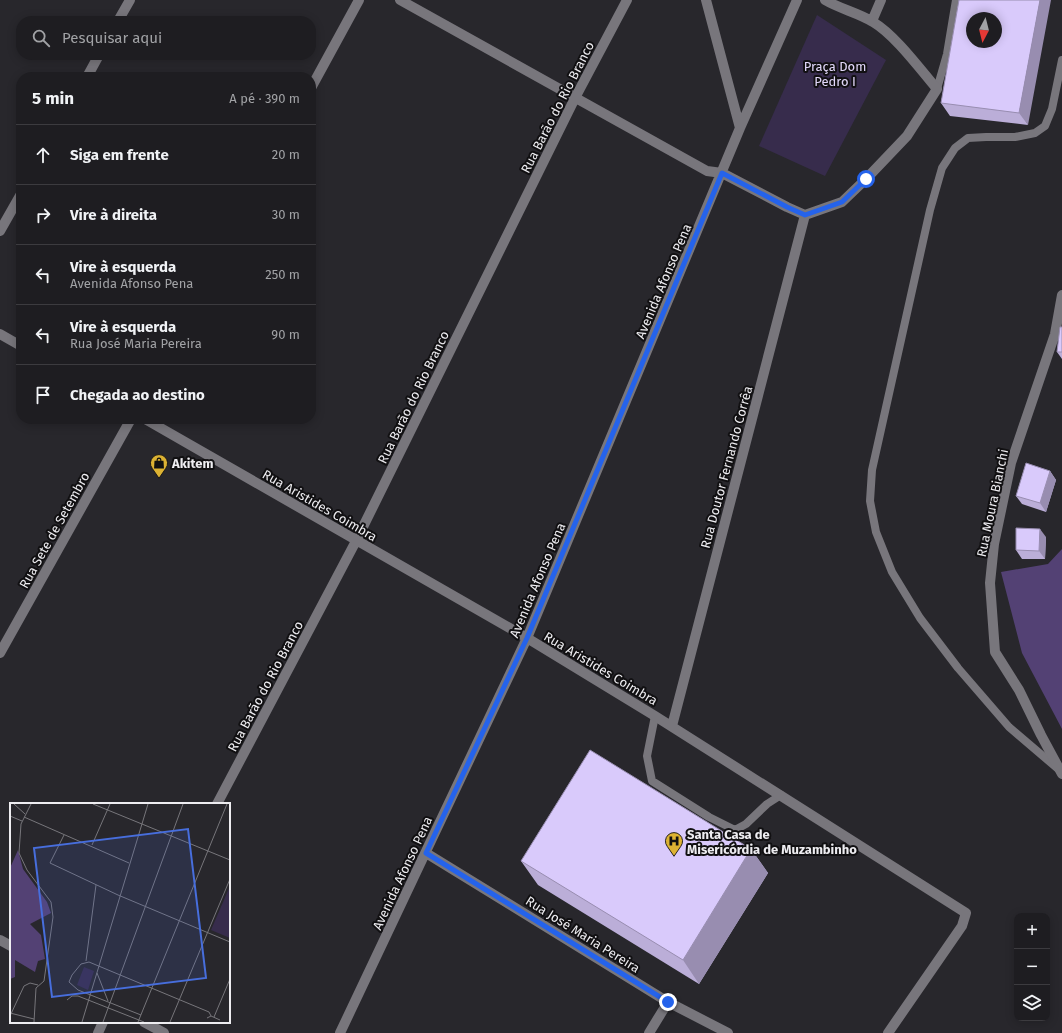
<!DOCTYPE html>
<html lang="pt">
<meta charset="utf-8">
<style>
:root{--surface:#1e1d21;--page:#2b2a2e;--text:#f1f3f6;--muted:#a1a2a5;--line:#3c3b3f}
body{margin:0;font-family:"Fira Sans",sans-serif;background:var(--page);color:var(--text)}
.controls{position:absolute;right:12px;bottom:12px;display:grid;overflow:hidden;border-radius:8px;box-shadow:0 2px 10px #0003}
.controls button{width:36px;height:36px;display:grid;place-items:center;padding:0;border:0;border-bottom:1px solid var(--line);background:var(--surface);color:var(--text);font:20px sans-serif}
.compass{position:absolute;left:966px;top:12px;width:36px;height:36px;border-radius:50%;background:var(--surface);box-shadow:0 2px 10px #0003;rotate:187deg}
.stop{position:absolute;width:12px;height:12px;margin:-9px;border:3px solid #2563eb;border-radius:50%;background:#fff}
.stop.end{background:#2563eb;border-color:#fff;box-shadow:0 1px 4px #0008}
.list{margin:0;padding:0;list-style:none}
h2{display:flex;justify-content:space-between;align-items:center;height:52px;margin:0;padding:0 16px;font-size:17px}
h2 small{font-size:13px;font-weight:400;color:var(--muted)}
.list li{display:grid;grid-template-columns:26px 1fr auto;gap:12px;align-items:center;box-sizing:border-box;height:60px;padding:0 16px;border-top:1px solid var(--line)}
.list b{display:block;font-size:15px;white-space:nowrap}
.list p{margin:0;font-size:13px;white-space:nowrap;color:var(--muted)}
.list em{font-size:13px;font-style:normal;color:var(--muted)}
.icon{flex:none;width:22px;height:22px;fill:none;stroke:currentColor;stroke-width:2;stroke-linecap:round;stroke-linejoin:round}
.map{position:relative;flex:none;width:1062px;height:1033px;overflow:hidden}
.search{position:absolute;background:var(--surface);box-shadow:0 2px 10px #0003;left:16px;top:16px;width:300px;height:44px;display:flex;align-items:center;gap:10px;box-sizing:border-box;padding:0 14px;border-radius:16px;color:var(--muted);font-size:15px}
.panel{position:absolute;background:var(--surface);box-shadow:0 2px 10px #0003;left:16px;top:72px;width:300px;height:352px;border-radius:16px}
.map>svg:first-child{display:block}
.green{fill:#372c4c}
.forest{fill:#534174}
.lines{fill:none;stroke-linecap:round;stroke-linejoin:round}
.service{stroke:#78767c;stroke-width:8}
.minor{stroke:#78767c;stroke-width:10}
.tertiary{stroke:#78767c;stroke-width:10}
.secondary{stroke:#78767c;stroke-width:10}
.wall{fill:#bbaed8}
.shaded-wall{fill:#988db0}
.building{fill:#d9cafb;stroke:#988db0;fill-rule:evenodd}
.route{stroke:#2563eb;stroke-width:5}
.labels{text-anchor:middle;stroke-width:4;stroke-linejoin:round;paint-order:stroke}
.park-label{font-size:13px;fill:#e2d8fa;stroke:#111012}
.street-label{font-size:13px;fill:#eeedf1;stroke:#111012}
.poi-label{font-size:13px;font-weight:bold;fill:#eeedf1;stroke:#111012;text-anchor:start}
.inset-road{fill:none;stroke:#77767b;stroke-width:1}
.view{fill:#476edd;fill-opacity:0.15;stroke:#476edd;stroke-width:2}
.inset-edge{fill:none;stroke:#eeedf1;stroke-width:2}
</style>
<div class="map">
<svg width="1062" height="1033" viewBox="0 0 1062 1033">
<rect width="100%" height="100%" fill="#28272c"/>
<path class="green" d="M817,15L886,60L825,176L759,146Z"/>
<path class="forest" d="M1062,549V729L1022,653L1001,572L1048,564Z"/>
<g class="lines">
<path class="service" d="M937,89L947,54L956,0
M655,716L647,756L652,781L709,817L735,830L746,824L767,804L781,795
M1057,768L1009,727L958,668L920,618L892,572L876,532L870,501L872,470L930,210L942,168L955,148L968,138L986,137H1015L1035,133L1045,126L1052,109L1062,60"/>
<path class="minor" d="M400,0L707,171L722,173L787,207L805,215L842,202L866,179L907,136L937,89C920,69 895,35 873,22C859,13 840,9 825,0
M706,0L740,128
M118,21L130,0
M872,21L881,0
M87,77L99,55
M0,231L21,194
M1062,295L1055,334L1011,463L994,544L990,583L995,652L1019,690L1041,735L1062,774
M145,419L527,638L655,716L966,913L962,926L888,1033
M672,726L805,215
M217,804L356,541L575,98L627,0
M426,853L668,1002L728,1033
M0,940L11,946
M144,1022L164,1033
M98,1033L103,1022
M340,1033L527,638L740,128L797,0
M649,1033L668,1002"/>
<path class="tertiary" d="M0,334L21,346"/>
<path class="secondary" d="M311,88L359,0
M0,653L131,419"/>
</g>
<path class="wall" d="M959,0L1028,125L950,116L941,103Z
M1062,327V359L1057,352Z
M1050,471L1056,480L1046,512L1022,504L1016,496Z
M1046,537L1045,559H1022L1016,550Z
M751,849L768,873L699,984L538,885L521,861Z"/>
<path class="shaded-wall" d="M1040,0H1051L1028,125L1019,113Z
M1050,471L1056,480L1046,512L1040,503Z
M1040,529L1046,537L1045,559L1039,551Z
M751,849L768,873L699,984L683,960Z"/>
<path class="building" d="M959,0H1040L1019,113L941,103ZM972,18H996V42H972Z
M1060,327H1062V352H1057Z
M1026,463L1050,471L1040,503L1016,496Z
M1016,528L1040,529L1039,551L1016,550Z
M590,750L751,849L683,960L521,861Z"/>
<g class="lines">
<path class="route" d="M668,1002L426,853L527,638L722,173L787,207L805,215L842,202L866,179"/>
</g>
<defs>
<g id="shop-pin" transform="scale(0.9)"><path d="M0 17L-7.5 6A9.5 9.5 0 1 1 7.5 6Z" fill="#dcb233" stroke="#111012"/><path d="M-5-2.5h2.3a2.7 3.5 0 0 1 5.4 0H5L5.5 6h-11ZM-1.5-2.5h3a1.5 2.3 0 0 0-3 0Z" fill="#111"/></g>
<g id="hospital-pin" transform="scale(0.9)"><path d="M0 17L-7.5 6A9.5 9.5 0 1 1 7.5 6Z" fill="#dcb233" stroke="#111012"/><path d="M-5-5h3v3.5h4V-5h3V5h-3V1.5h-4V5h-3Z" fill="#111"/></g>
</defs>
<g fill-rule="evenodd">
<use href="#shop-pin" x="159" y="463"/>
<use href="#hospital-pin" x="674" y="841"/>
</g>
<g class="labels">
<g class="park-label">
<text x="835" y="71">Praça Dom<tspan x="835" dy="15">Pedro I</tspan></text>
</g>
<g class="street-label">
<text transform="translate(557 107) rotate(-63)" y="5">Rua Barão do Rio Branco</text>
<text transform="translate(663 281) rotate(-67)" y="5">Avenida Afonso Pena</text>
<text transform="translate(413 397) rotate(-64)" y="5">Rua Barão do Rio Branco</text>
<text transform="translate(726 467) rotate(-75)" y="5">Rua Doutor Fernando Corrêa</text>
<text transform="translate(992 503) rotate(-78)" y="5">Rua Moura Bianchi</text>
<text transform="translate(320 505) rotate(30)" y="5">Rua Aristides Coimbra</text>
<text transform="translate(54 530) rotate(-61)" y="5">Rua Sete de Setembro</text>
<text transform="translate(537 580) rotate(-67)" y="5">Avenida Afonso Pena</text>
<text transform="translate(601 668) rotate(31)" y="5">Rua Aristides Coimbra</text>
<text transform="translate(265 686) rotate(-62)" y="5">Rua Barão do Rio Branco</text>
<text transform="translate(402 873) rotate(-65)" y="5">Avenida Afonso Pena</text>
<text transform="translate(583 934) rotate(32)" y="5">Rua José Maria Pereira</text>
</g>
<g class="poi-label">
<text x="172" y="468">Akitem</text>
<text x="687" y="839">Santa Casa de<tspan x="687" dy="15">Misericórdia de Muzambinho</tspan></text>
</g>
</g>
<g transform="translate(10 803)">
<rect width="220" height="220" fill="#28272c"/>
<path d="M220,83V135L201,127ZM74,164L84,168L78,187L67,182Z" fill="#372c4c"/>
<path d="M8,47L13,66L37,99L41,110L20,121L31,132L35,156L28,158L25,169L5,157V174L0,176V65Z" fill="#534174"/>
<path class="inset-road" d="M4,1L15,11M21,1L11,21L9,50L17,67L41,99L43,114L34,178L26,185L24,219M83,1L220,57M0,13L12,18M14,14L119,60M54,32L40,60L108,92L220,139M82,42L100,1M76,158L86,82M87,170L98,198M57,197L62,193H68L134,219M0,210L24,216M131,212L68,187L59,179L62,172L71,161L79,159L199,209L201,213M0,213L14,183L20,180L28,182M204,214L220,176M197,215L201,213L210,217M72,219L138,1M93,219L173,1M128,219L217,1M160,219L220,76"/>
<path class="view" d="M178,26L196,175L42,194L24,45Z"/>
<rect width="220" height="220" class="inset-edge"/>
</g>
</svg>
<div class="controls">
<button>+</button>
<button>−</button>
<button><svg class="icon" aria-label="layers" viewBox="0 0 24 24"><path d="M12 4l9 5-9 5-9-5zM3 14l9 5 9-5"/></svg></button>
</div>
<svg class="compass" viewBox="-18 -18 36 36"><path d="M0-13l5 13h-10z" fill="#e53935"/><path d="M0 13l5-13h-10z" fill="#a1a2a5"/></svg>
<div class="stop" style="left:866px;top:179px"></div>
<div class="stop end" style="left:668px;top:1002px"></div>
<div class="search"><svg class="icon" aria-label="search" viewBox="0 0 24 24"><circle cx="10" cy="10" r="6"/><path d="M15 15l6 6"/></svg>Pesquisar aqui</div>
<section class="panel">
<h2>5 min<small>A pé · 390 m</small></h2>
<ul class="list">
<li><svg class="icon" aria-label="ahead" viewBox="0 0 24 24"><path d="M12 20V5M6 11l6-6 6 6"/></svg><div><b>Siga em frente</b></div><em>20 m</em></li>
<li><svg class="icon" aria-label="right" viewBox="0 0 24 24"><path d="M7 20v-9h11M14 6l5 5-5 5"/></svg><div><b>Vire à direita</b></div><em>30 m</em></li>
<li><svg class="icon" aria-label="left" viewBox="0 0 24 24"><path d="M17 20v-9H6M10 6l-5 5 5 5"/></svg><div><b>Vire à esquerda</b><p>Avenida Afonso Pena</p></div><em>250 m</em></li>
<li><svg class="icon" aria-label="left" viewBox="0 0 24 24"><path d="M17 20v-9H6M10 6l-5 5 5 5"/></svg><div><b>Vire à esquerda</b><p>Rua José Maria Pereira</p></div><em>90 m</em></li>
<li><svg class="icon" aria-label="arrive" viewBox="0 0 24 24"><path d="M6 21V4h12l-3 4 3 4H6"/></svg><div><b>Chegada ao destino</b></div></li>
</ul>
</section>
</div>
